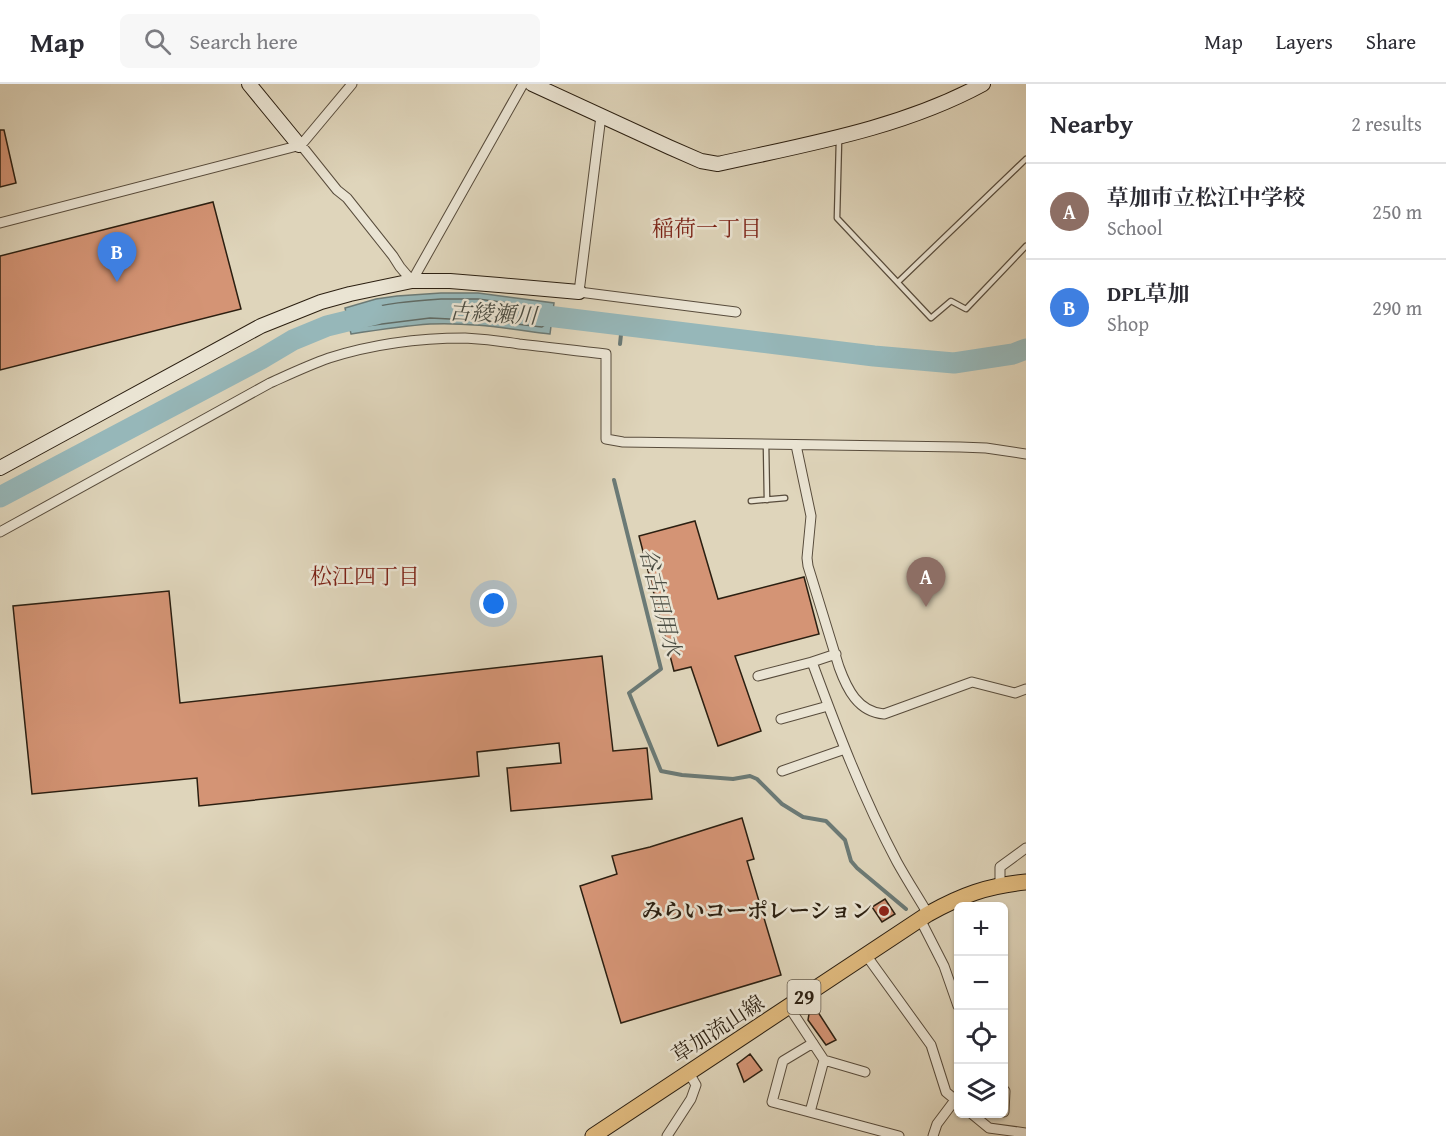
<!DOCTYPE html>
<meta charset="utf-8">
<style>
:root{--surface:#fff;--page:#f7f7f7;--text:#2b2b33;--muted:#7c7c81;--line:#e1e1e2;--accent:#1a73e8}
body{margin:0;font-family:"Gentium Book Plus","Noto Serif JP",serif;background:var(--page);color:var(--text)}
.controls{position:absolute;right:18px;bottom:18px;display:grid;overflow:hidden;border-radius:9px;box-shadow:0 2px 4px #0004}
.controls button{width:54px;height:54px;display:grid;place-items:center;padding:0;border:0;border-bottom:2px solid var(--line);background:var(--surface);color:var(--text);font:30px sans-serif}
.you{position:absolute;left:494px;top:520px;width:21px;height:21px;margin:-15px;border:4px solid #fff;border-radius:50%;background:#1a73e8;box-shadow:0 0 0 9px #1a73e833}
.badge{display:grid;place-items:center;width:39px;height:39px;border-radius:50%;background:var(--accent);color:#fff;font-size:20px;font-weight:700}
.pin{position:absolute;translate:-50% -50px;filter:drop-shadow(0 2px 3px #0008)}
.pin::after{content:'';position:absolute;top:32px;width:21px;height:18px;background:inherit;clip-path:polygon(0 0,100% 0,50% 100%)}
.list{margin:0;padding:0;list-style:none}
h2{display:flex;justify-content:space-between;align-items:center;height:78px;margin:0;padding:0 24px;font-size:26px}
h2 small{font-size:20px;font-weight:400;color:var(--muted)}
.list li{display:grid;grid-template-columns:39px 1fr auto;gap:18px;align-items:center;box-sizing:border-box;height:96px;padding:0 24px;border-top:2px solid var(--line)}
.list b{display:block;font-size:22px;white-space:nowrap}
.list p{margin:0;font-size:20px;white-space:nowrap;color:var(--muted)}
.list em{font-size:20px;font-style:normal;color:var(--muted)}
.icon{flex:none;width:33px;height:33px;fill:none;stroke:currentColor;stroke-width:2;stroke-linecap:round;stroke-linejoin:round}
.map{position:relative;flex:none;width:1026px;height:1052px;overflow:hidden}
header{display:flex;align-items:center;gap:36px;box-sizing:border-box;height:84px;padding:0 30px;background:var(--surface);border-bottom:2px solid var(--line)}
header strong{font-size:28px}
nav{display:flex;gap:33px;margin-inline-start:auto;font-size:21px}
.search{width:420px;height:54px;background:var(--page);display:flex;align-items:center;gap:15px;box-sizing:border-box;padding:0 21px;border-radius:9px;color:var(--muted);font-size:22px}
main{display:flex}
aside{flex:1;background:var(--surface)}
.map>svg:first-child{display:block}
.water{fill:#96b7b9;stroke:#6b7a76;stroke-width:1.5}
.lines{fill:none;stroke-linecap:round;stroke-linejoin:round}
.shore{stroke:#606b65;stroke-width:1.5}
.stream{stroke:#6b7a76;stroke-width:4}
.river{stroke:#96b7b9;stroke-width:21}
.building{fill:#d49475;stroke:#2b1f11;stroke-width:1.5}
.lane-casing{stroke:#584c3c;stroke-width:7}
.street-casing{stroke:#584c3c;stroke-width:11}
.secondary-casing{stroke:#2b1f11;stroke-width:16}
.primary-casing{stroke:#2b1f11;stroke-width:17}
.lane{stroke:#eae4d3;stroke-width:4.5}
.street{stroke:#eae4d3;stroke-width:9}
.secondary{stroke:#eae4d3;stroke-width:14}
.primary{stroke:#e0ba7e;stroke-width:15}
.poi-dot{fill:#8f2418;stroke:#eae4d3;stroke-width:2}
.labels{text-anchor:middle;stroke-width:5;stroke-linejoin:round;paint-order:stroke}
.shield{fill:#eae4d3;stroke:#645a4b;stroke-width:1.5}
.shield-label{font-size:20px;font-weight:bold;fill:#2b1f11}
.poi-label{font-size:21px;font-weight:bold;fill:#2b1f11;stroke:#eae4d3;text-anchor:end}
.street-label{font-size:21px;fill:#2b1f11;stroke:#eae4d3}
.neighbourhood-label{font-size:22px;fill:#7a1f14;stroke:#eae4d3}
.water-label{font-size:22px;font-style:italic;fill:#4b4d43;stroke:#eae4d3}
</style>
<header>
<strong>Map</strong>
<div class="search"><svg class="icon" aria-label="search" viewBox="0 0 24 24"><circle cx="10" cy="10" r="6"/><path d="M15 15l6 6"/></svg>Search here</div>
<nav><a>Map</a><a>Layers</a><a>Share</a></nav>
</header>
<main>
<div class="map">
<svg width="1026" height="1052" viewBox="0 0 1026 1052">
<rect width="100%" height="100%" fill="#dfd5bb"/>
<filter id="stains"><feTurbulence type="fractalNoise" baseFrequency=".00333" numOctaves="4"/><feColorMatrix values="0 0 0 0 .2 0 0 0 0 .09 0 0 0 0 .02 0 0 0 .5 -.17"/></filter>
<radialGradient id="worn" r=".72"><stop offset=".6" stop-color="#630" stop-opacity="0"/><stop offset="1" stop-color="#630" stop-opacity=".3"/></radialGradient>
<path class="water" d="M441,209H478L554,219L550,250C510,245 470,238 430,240C403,242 377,246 351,250L345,224L376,215L397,212Z"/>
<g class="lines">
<path class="shore" d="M441,215H478L544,224L547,227L545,241L542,243L490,237L430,234L358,243L355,241L353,231L355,228C384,219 412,217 441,215Z"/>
<path class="stream" d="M620,260L622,241
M614,396L661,585L629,609L661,687L682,691L733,695L750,692L757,695L782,720L803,733L826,737L845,756L851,777L857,784L906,825"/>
<path class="river" d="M523,229L874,272L954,279L1013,270L1026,265
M0,413L261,275L293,256L327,242L376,230"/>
</g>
<path class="building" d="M0,46H4L16,99L0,103Z
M213,118L241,225L0,286V172Z
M695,437L718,515L804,493L819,550L735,572L761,647L718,662L691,583L674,587L639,452Z
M169,507L180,619L602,572L613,667L647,664L652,715L511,727L507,684L561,679L559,659L477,668L479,692L199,722L197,694L32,710L13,522Z
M742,734L754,775L747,777L781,891L621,939L580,802L617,790L612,772L650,763Z
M885,815L895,830L882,838L872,823Z
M816,925L836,956L826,961L808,936L809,930Z
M750,970L762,986L744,998L737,980Z"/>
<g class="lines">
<g class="lane-casing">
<path id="lane" d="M839,56L837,134L931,234L951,217L966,225L1026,162
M898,198L1026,75
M766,360L767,416
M751,417L785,414"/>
</g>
<g class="street-casing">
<path id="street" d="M601,32L579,208L736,228
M301,61L337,106L347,114L393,172L400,183L412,197L523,0
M0,139L301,61L352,0
M796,361L811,432L807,474L808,482L839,583C847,605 858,628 884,630L972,598L1015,609L1026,605
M0,448L270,299C290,290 309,281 329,274C373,260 419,254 465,254C483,255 501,257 519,260C548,263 577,267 606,270V355L623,358L960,363L986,364L1026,370
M812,578C837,646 863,714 897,778C907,796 918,813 928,830
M758,592L812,578L836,570
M781,635L828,622
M782,687L845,665
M1000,801V783L1026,764
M920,835L944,882L958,922
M866,871L931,961L946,1008L958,1018
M789,923L824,976L865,988
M813,959L783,977L772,1018L899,1052
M1004,1006L1005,1007L1004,1028
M810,1028L824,976
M972,1030L989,1044L1026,1049
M667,1052L691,1015L696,1001L689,989
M933,1052L937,1040L955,1016"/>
</g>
<g class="secondary-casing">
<path id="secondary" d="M249,0L299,61
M532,0L669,63L701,77L718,80C808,60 902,44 983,0
M0,384L261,242L321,218L350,210L412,197H450L499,201L579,208"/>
</g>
<g class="primary-casing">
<path id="primary" d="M593,1052L928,830C962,811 987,802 1026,798"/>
</g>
<use href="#lane" class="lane"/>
<use href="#street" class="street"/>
<use href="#secondary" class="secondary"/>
<use href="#primary" class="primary"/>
</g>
<circle class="poi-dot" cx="884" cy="827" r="6"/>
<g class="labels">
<rect class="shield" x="787.5" y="896" width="33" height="34" rx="4.5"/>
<g class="shield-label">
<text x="804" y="920">29</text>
</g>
<g class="poi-label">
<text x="872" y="834">みらいコーポレーション</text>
</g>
<g class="street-label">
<text transform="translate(718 945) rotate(-33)" y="7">草加流山線</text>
</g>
<g class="neighbourhood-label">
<text x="707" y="152">稲荷一丁目</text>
<text x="365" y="500">松江四丁目</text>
</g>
<g class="water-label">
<text transform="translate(493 229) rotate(3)" y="8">古綾瀬川</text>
<text transform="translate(661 518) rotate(76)" y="8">谷古田用水</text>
</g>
</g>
<rect width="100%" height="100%" filter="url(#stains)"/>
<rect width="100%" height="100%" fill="url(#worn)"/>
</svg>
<div class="controls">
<button>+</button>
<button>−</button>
<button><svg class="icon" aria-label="locate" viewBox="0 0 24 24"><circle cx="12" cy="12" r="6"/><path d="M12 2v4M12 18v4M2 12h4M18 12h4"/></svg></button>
<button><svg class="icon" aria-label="layers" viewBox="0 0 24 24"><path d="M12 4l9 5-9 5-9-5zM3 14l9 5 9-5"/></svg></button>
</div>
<div class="you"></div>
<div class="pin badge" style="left:926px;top:523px;background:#8d6e63">A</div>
<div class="pin badge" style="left:117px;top:198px;background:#3f7fe0">B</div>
</div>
<aside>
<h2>Nearby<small>2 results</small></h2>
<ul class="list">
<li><span class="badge" style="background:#8d6e63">A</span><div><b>草加市立松江中学校</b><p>School</p></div><em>250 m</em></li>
<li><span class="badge" style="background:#3f7fe0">B</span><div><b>DPL草加</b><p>Shop</p></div><em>290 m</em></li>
</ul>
</aside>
</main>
